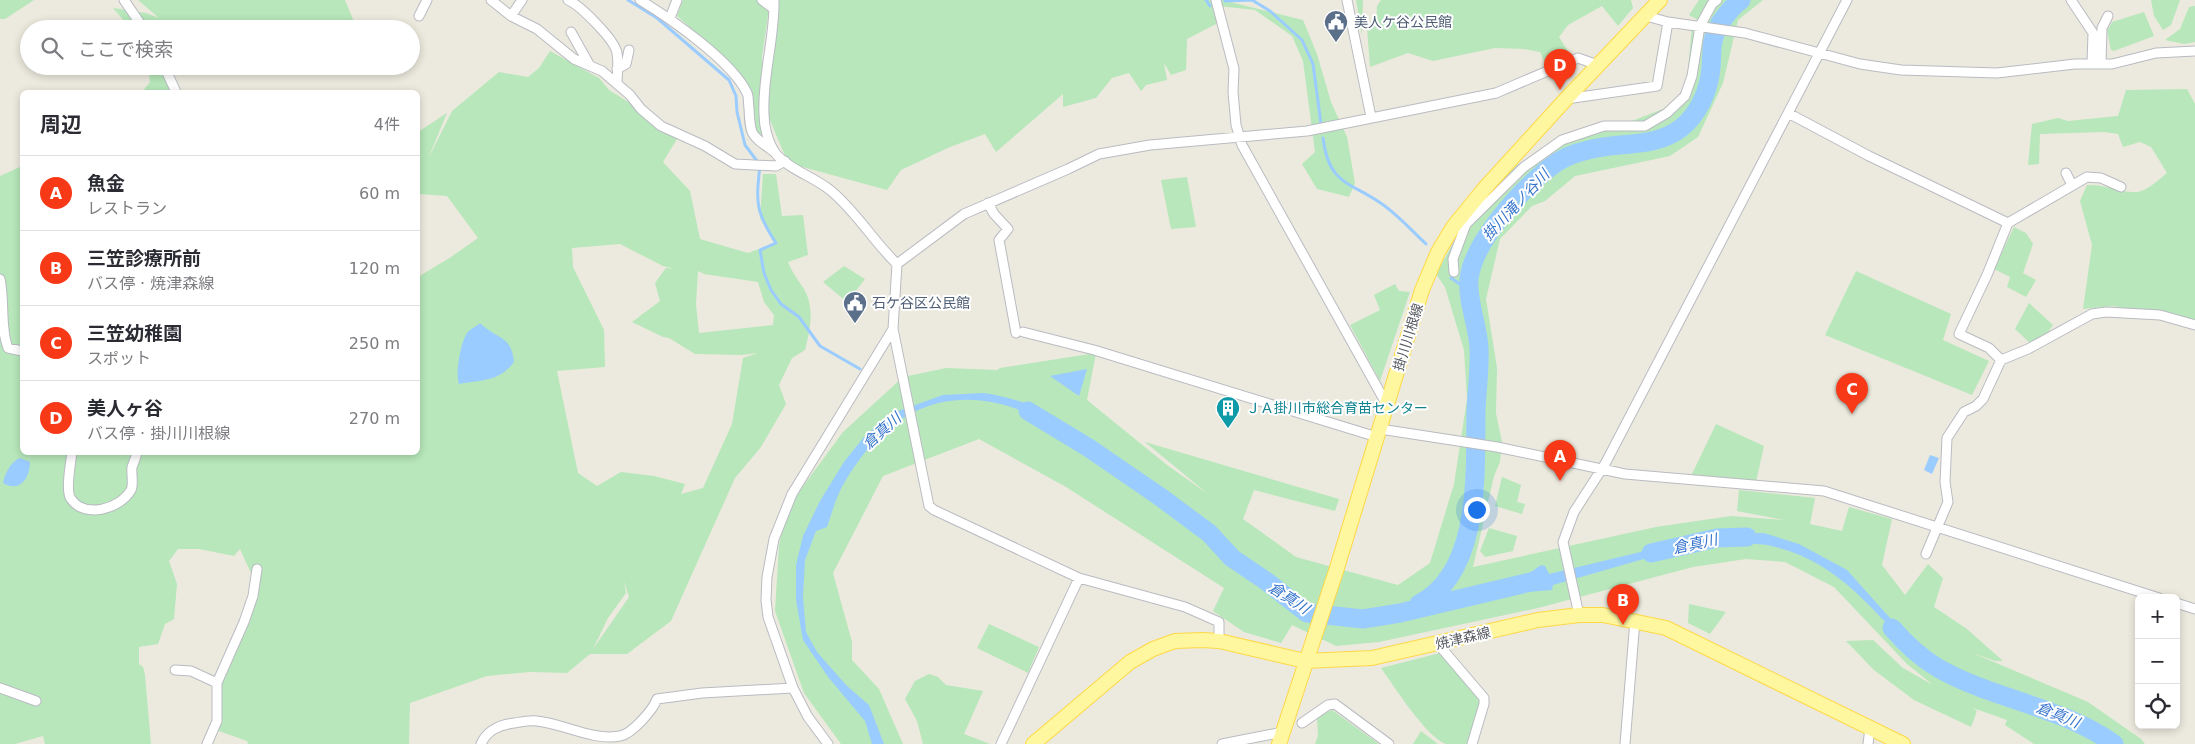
<!DOCTYPE html>
<html lang="ja">
<meta charset="utf-8">
<style>
:root{--surface:#fff;--page:#f7f7f7;--text:#2b2b33;--muted:#7c7c81;--line:#e1e1e2;--accent:#f83917}
body{margin:0;font-family:"DejaVu Sans","Noto Sans JP",sans-serif;background:var(--page);color:var(--text)}
.controls{position:absolute;right:15px;bottom:15px;display:grid;overflow:hidden;border-radius:8px;box-shadow:0 2px 8px #0003}
.controls button{width:45px;height:45px;display:grid;place-items:center;padding:0;border:0;border-bottom:1px solid var(--line);background:var(--surface);color:var(--text);font:25px sans-serif}
.you{position:absolute;left:1476px;top:509px;width:18px;height:18px;margin:-12px;border:4px solid #fff;border-radius:50%;background:#1a73e8;box-shadow:0 0 0 8px #1a73e833}
.badge{display:grid;place-items:center;width:32px;height:32px;border-radius:50%;background:var(--accent);color:#fff;font-size:16px;font-weight:700}
.pin{position:absolute;translate:-50% -41px;filter:drop-shadow(0 1px 2px #0008)}
.pin::after{content:'';position:absolute;top:26px;width:18px;height:15px;background:inherit;clip-path:polygon(0 0,100% 0,50% 100%)}
.list{margin:0;padding:0;list-style:none}
h2{display:flex;justify-content:space-between;align-items:center;height:65px;margin:0;padding:0 20px;font-size:21px}
h2 small{font-size:16px;font-weight:400;color:var(--muted)}
.list li{display:grid;grid-template-columns:32px 1fr auto;gap:15px;align-items:center;box-sizing:border-box;height:75px;padding:0 20px;border-top:1px solid var(--line)}
.list b{display:block;font-size:19px;white-space:nowrap}
.list p{margin:0;font-size:16px;white-space:nowrap;color:var(--muted)}
.list em{font-size:16px;font-style:normal;color:var(--muted)}
.icon{flex:none;width:28px;height:28px;fill:none;stroke:currentColor;stroke-width:2;stroke-linecap:round;stroke-linejoin:round}
.map{position:relative;flex:none;width:2195px;height:744px;overflow:hidden}
.search{position:absolute;background:var(--surface);box-shadow:0 2px 8px #0003;left:20px;top:20px;width:400px;height:55px;display:flex;align-items:center;gap:12px;box-sizing:border-box;padding:0 18px;border-radius:28px;color:var(--muted);font-size:19px}
.panel{position:absolute;background:var(--surface);box-shadow:0 2px 8px #0003;left:20px;top:90px;width:400px;height:365px;border-radius:8px}
.map>svg:first-child{display:block}
.green{fill:#b7e7ba;fill-rule:evenodd}
.water{fill:#9bccff}
.lines{fill:none;stroke-linecap:round;stroke-linejoin:round}
.stream{stroke:#9bccff;stroke-width:3}
.river{stroke:#9bccff;stroke-width:19}
.street-casing{stroke:#b9bbc2;stroke-width:11}
.primary-casing{stroke:#fed845;stroke-width:16}
.street{stroke:#fff;stroke-width:9}
.primary{stroke:#fff7a0;stroke-width:14}
.labels{text-anchor:middle;stroke-width:4;stroke-linejoin:round;paint-order:stroke}
.service-label{font-size:14px;fill:#4e5e75;stroke:#fff;text-anchor:start}
.street-label{font-size:14px;fill:#575b61;stroke:#fff}
.culture-label{font-size:14px;fill:#0d838f;stroke:#fff;text-anchor:start}
.water-label{font-size:15px;font-style:italic;fill:#3473cc;stroke:#fff}
</style>
<div class="map">
<svg width="2195" height="744" viewBox="0 0 2195 744">
<rect width="100%" height="100%" fill="#eceade"/>
<path class="green" d="M0,0H34L5,19H0Z
M138,0H345L357,29H131L113,8L146,13L159,18Z
M683,0H757L769,8L762,57L766,145L750,128L751,93L743,78L728,63L718,59L710,45L677,16Z
M778,0H1222L1303,20L1317,54L1331,102L1347,137L1355,183L1349,197L1317,189L1302,164L1315,152L1303,61L1292,36L1255,10L1218,6L1220,22L1187,39L1186,70L1171,75L1164,63L1167,80L1146,85L1141,91L1129,73L1112,78L1096,98L1063,107V94L996,152L985,134L950,147L901,170L887,190L788,163L767,113Z
M1356,0H1363L1362,35Z
M1381,0H1631L1633,8L1618,26L1602,6L1568,25L1559,37L1571,56L1546,65L1540,52L1524,49L1495,48L1433,61L1408,53L1370,67L1367,28L1369,25L1376,24L1377,6Z
M1699,0H1763L1738,20L1723,83L1698,137L1670,156L1575,176L1545,201L1532,206L1500,239L1486,299L1497,368L1496,413L1502,442L1500,462L1494,476L1473,567L1656,527L1731,516L1784,520L1737,511L1739,490L1815,498L1810,524L1842,531L1849,507L1892,519L1882,565L1905,595L1928,564L1943,578L1934,607L1967,629L2003,661H1995L1970,652L2088,702L2141,739L2145,744H2034L2005,725L2007,720L1973,708L1977,711L1971,727L1914,700L1874,670L1846,641L1873,640L1903,668L1933,685L1907,664L1834,587L1785,562L1746,559L1693,567L1538,608L1379,642L1336,646L1292,625L1281,643L1244,632L1213,611L1224,588L1066,487L979,439L883,476L833,573L852,642V660L879,689L903,744H841L804,693L775,611L779,545L785,519L801,489L843,432L903,377L946,368L997,370L1000,368L1096,353L1087,400L1167,465L1208,494L1145,442L1339,499L1335,511L1254,490L1243,519L1296,557L1398,585L1430,563L1454,484L1467,399L1464,350L1445,287L1436,274L1456,238L1482,201L1517,165L1574,132L1632,121L1673,105L1687,81L1692,26L1698,20L1689,15Z
M2151,0H2180L2171,25L2163,30L2154,16Z
M2195,6V42L2184,44L2165,40L2180,29L2189,7Z
M2144,12L2154,36L2114,51L2111,50L2107,31L2112,22Z
M550,51L599,78L609,90L680,134L663,162L690,191L700,239L748,253L775,243L760,218L763,174H776L782,216L803,215L808,255L788,262C792,272 798,280 804,289C815,308 810,331 805,350L792,358L779,385L786,404L761,447L735,478L671,621L627,654H590L567,673L530,672L487,676L410,703L409,744H248L247,741L216,730L217,683L255,582L240,549L234,556L199,549H178L169,561L177,584L174,619L165,624L158,644L139,647V664L143,667L145,675L151,744H45L43,736L15,744H0V176L22,166V452H418V277L451,257L478,238L447,196L418,194V132L447,113L428,159L452,111L499,72L528,77L539,68ZM620,244L663,266L675,269L666,268L655,283L660,301L632,322L663,337L669,338L695,354L741,355L758,353L743,358L732,424L703,488L681,494L685,484L654,476L621,472L597,486L578,473L557,371L605,367L604,330L573,267L572,248ZM698,271L704,274L758,282L764,302L774,315L773,325L699,333L696,304ZM624,581L629,597L593,649L608,618L626,593Z
M148,66H173L171,82L176,92H142L150,82Z
M2187,89L2195,104V326L2114,306L2083,309L2092,245L2080,201L2087,185C2104,184 2118,192 2134,192C2146,193 2159,179 2167,173L2151,147L2140,142L2123,147L2118,134L2104,132L2040,134L2039,164L2028,165L2032,124L2058,118L2068,121L2118,116L2126,90Z
M1187,177L1196,227L1171,229L1161,180Z
M2014,227L2026,233L2033,244L2023,273L2036,280L2026,297L2007,287L2010,277L1994,269Z
M844,266L865,279L847,302L823,282Z
M1856,271L1951,314L1943,340L1989,361L1972,395L1825,335Z
M1395,284L1399,291L1410,292L1380,381L1350,325L1380,310L1374,295Z
M2029,303L2053,325L2048,332L2030,343L2015,329Z
M1716,424L1764,446L1756,482L1691,476Z
M1502,477L1521,485L1517,502L1525,504L1522,514L1495,506Z
M1489,528L1517,536L1513,551L1485,557L1480,551Z
M1689,604L1726,612L1710,634L1688,623Z
M989,624L1039,647L1028,673L977,648Z
M1440,653L1479,695L1481,703L1469,744C1463,744 1452,744 1446,744C1426,737 1394,686 1381,668Z
M929,674L938,677L946,685L983,691L964,734L990,744H923L917,721L905,699L915,681Z
M1332,710L1379,744H1315L1318,736L1317,717Z
M1421,731L1438,744H1413Z"/>
<path class="water" d="M1734,0H1747L1730,15L1727,22L1711,19L1717,12Z
M480,323C497,340 511,334 514,362C499,382 481,380 459,384C455,373 461,342 467,333C470,329 477,326 480,323Z
M1087,369L1079,396L1050,376Z
M984,393C1027,400 1058,413 1087,447C1065,434 1041,417 1017,409C939,382 882,417 843,485C836,497 832,513 827,527L816,531L805,560L803,597L806,632L817,652L847,686L869,705L884,744H872L865,721L828,677L803,640L796,600V565L803,536L820,501L844,462L863,438L890,414L943,395Z
M1930,455L1939,458L1932,474L1924,470Z
M20,458L30,462C30,478 20,493 3,483C5,474 10,462 20,458Z
M1764,533L1799,544L1847,570L1890,618L1916,654C1871,609 1837,560 1771,546C1755,542 1735,545 1718,544L1722,540L1721,534Z
M1678,543L1675,550L1553,585L1552,590L1500,594L1541,565L1545,566L1549,574Z"/>
<g class="lines">
<path class="stream" d="M628,0L657,18L729,80L736,96L737,112L745,145L760,165C756,202 755,211 776,243L760,250L764,273L771,290L781,304L799,317L820,346L860,369
M1206,0L1210,6
M1225,1L1252,0L1270,11L1302,40L1313,64L1321,124
M1323,138C1329,185 1349,181 1382,204C1398,215 1412,231 1426,244
M1451,278L1470,291"/>
<path class="river" d="M1028,411L1089,448L1159,496L1209,533L1232,558L1266,581L1307,613L1363,619L1400,613L1535,581
M1651,553L1717,538L1747,537
M1419,604C1482,572 1475,470 1476,410C1477,389 1480,368 1479,348C1478,325 1467,302 1469,279C1473,242 1521,190 1549,168C1560,159 1574,153 1588,150C1618,141 1654,149 1681,128C1699,114 1709,90 1711,68C1712,59 1711,50 1713,41C1716,26 1730,8 1741,0
M1892,628C1905,643 1921,658 1938,668C1994,700 2061,706 2114,744"/>
<g class="street-casing">
<path id="street" d="M124,0L144,29
M491,0L511,16L537,29L574,59L602,71L630,95L641,109L661,126L705,146L735,164L776,166L785,161
M568,0C580,5 615,40 617,53C619,63 617,75 617,84
M640,0C671,19 732,61 747,93C749,97 748,103 749,108C750,136 751,135 773,151
M762,0L774,9
M774,0C775,38 762,76 764,114C764,127 768,143 776,154C790,170 814,177 830,190C856,211 873,241 897,264L893,329L929,506L934,510L1079,578L1185,607L1219,622V641
M1216,0L1234,69L1233,92L1236,125L1242,145L1387,405
M1347,0L1371,117
M2071,0L2093,33L2092,64
M419,16L427,0
M511,16L522,0
M1646,16L1668,22L1745,33L1860,64L1901,70L1997,73L2075,64H2112L2156,53L2195,51
M670,18L677,0
M571,32L590,66
M2101,63L2102,28L2108,16
M164,66L176,92
M617,69L626,64L629,50
M1566,99L1657,86L1668,22
M1788,113L1869,156L2008,223L1987,275L1959,334L1989,348L2001,360
M2066,173L2072,185
M988,203L994,214L1008,229L999,240L1016,333
M2008,223L2087,177L2101,178L2121,187
M897,264L964,214L1068,169L1099,154L1150,145L1307,131L1496,93L1578,58L1598,65
M1454,272L1453,259L1466,224L1524,167L1562,140L1604,126H1645L1667,113L1685,96L1692,76L1700,26L1712,4L1717,0
M0,279C5,301 0,328 8,348L22,351
M1023,332L1094,350L1377,437
M1380,429L1497,447L1625,474L1824,491L2159,598
M72,452C71,462 65,491 71,499C85,519 120,509 131,490C134,484 131,474 132,467C134,462 136,457 137,452
M1926,554L1948,502L1945,482L1947,438L1964,412L1976,406L1983,399L2001,360L2028,349L2092,314L2106,312L2160,315L2195,325
M2176,603L2195,609
M1579,615L1563,542L1574,512L1605,464L1847,0
M1438,644L1484,698V704L1472,744
M175,670L191,671L217,683
M0,688L36,701
M1302,723L1328,705L1335,704L1389,744
M207,744L217,721V683L244,622L253,596L257,569
M481,744C487,730 499,725 514,723C521,722 530,720 537,721C565,724 592,741 620,736C632,734 653,710 657,699L702,693L793,688
M828,744L808,717L793,688L768,617L766,600L767,577L774,539L792,494L893,329
M1001,744L1079,578
M1222,744L1283,732
M1625,744L1635,620
M1868,744L1870,728"/>
</g>
<g class="primary-casing">
<path id="primary" d="M1033,744L1130,662L1153,649L1175,641L1202,640L1219,641L1305,661L1372,658L1538,620L1579,615H1603L1666,628L1903,744
M1279,744L1336,571L1422,290L1438,252L1453,227L1484,189L1566,99L1660,0"/>
</g>
<use href="#street" class="street"/>
<use href="#primary" class="primary"/>
</g>
<defs>
<g id="civic-pin" transform="scale(1.25)"><path d="M0 17L-7.5 6A9.5 9.5 0 1 1 7.5 6Z" fill="#5c6f8a" stroke="#fff"/><path d="M-.6-6.5H3V-4.5H.6V-3L4-1V1h2V6H-6V1h2V-1L-.6-3ZM-1.2 2.5V6h2.4V2.5Z" fill="#fff"/></g>
<g id="building-pin" transform="scale(1.25)"><path d="M0 17L-7.5 6A9.5 9.5 0 1 1 7.5 6Z" fill="#0f9aa8" stroke="#fff"/><path d="M-4-6H4V6H1V3H-1V6H-4ZM-2.5-4.3h1.7v1.8h-1.7ZM.8-4.3h1.7v1.8H.8ZM-2.5-1h1.7V.8h-1.7ZM.8-1h1.7V.8H.8Z" fill="#fff"/></g>
</defs>
<g fill-rule="evenodd">
<use href="#civic-pin" x="1336" y="22"/>
<use href="#civic-pin" x="855" y="303"/>
<use href="#building-pin" x="1228" y="408"/>
</g>
<g class="labels">
<g class="service-label">
<text x="1354" y="27">美人ケ谷公民館</text>
<text x="872" y="308">石ケ谷区公民館</text>
</g>
<g class="street-label">
<text transform="translate(1408 337) rotate(-73)" y="5">掛川川根線</text>
<text transform="translate(1463 638) rotate(-13)" y="5">焼津森線</text>
</g>
<g class="culture-label">
<text x="1246" y="413">ＪＡ掛川市総合育苗センター</text>
</g>
<g class="water-label">
<text transform="translate(1516 205) rotate(-47)" y="5">掛川滝ノ谷川</text>
<text transform="translate(882 431) rotate(-42)" y="5">倉真川</text>
<text transform="translate(1695 544) rotate(-12)" y="5">倉真川</text>
<text transform="translate(1289 598) rotate(33)" y="5">倉真川</text>
<text transform="translate(2058 715) rotate(22)" y="5">倉真川</text>
</g>
</g>
</svg>
<div class="controls">
<button>+</button>
<button>−</button>
<button><svg class="icon" aria-label="locate" viewBox="0 0 24 24"><circle cx="12" cy="12" r="6"/><path d="M12 2v4M12 18v4M2 12h4M18 12h4"/></svg></button>
</div>
<div class="you"></div>
<div class="pin badge" style="left:1560px;top:481px">A</div>
<div class="pin badge" style="left:1623px;top:625px">B</div>
<div class="pin badge" style="left:1852px;top:414px">C</div>
<div class="pin badge" style="left:1560px;top:90px">D</div>
<div class="search"><svg class="icon" aria-label="search" viewBox="0 0 24 24"><circle cx="10" cy="10" r="6"/><path d="M15 15l6 6"/></svg>ここで検索</div>
<section class="panel">
<h2>周辺<small>4件</small></h2>
<ul class="list">
<li><span class="badge">A</span><div><b>魚金</b><p>レストラン</p></div><em>60 m</em></li>
<li><span class="badge">B</span><div><b>三笠診療所前</b><p>バス停 · 焼津森線</p></div><em>120 m</em></li>
<li><span class="badge">C</span><div><b>三笠幼稚園</b><p>スポット</p></div><em>250 m</em></li>
<li><span class="badge">D</span><div><b>美人ヶ谷</b><p>バス停 · 掛川川根線</p></div><em>270 m</em></li>
</ul>
</section>
</div>
